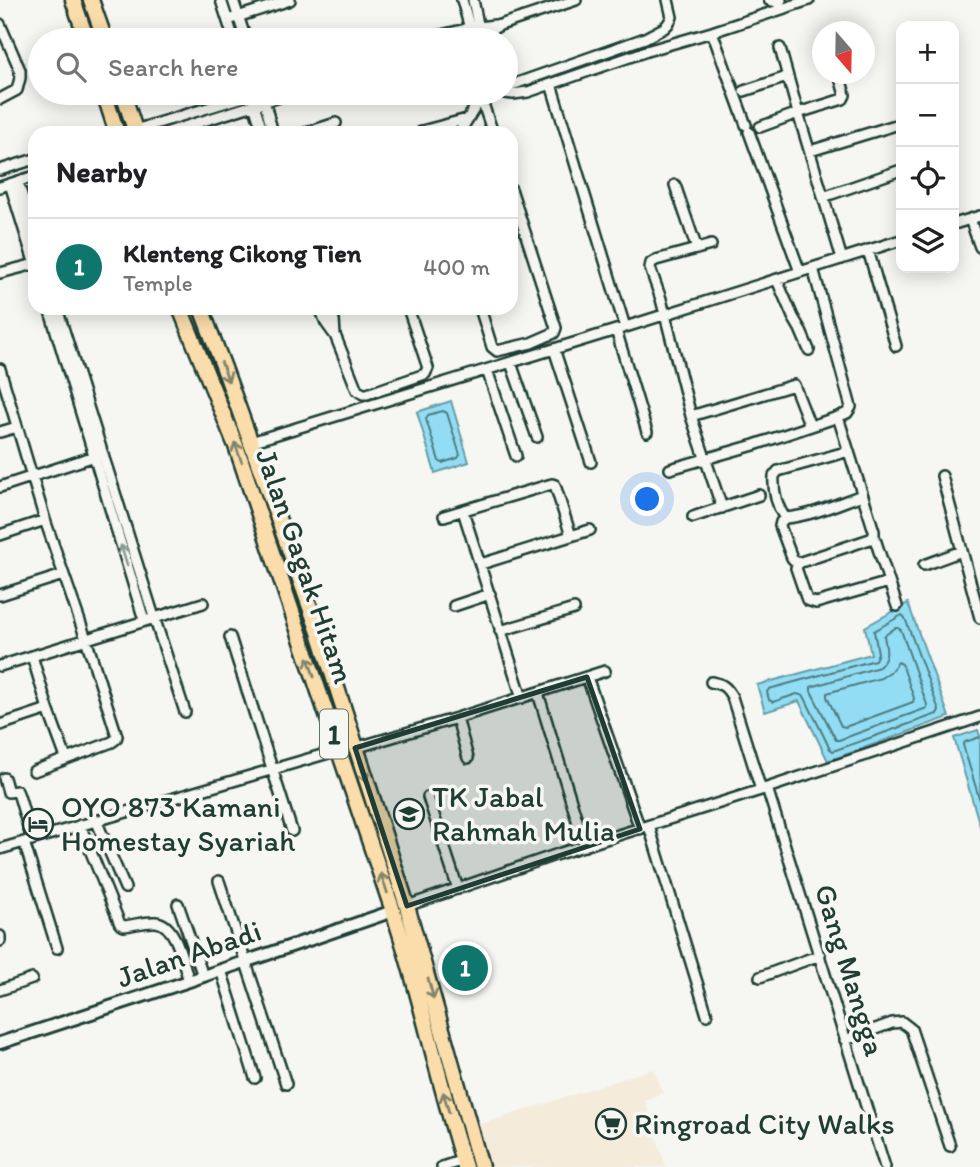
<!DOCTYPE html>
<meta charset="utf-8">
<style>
:root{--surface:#fff;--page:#f6f6f6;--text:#202124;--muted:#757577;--line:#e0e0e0;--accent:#0f766e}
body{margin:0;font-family:Itim,sans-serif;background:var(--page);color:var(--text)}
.controls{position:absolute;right:21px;top:21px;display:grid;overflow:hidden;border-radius:14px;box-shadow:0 4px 18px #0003}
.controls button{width:63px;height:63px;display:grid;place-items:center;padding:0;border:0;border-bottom:2px solid var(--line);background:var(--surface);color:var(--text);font:35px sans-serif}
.compass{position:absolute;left:812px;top:21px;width:63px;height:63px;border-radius:50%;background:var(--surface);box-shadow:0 4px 18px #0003;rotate:160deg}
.you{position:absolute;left:648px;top:500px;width:24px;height:24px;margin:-18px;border:5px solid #fff;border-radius:50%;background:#1a73e8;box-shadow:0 0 0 10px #1a73e833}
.badge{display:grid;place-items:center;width:46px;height:46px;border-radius:50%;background:var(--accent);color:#fff;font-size:23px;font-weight:700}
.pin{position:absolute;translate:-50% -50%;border:4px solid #fff;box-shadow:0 2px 7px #0006}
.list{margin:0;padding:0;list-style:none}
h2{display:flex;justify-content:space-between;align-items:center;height:91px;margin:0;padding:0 28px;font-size:30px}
h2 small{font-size:23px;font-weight:400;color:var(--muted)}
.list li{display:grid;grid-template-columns:46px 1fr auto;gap:21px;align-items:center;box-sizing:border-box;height:98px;padding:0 28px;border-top:2px solid var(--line)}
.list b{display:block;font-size:26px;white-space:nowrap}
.list p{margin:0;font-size:23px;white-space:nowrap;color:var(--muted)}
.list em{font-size:23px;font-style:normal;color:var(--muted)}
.icon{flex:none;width:38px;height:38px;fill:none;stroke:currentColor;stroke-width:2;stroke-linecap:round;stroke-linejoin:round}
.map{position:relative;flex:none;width:980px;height:1167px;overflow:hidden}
.search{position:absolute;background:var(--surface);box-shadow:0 4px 18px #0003;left:28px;top:28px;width:490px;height:77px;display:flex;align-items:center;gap:18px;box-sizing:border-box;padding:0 24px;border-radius:38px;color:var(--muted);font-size:26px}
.panel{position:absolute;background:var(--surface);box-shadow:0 4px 18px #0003;left:28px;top:126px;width:490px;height:189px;border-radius:21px}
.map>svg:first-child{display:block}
.built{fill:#f4ebda}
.water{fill:#93ddf4;stroke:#659da7;stroke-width:2}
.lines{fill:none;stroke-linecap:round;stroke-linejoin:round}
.shore{stroke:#4d7d81;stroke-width:2}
.minor-casing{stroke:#1f3d34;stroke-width:14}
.tertiary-casing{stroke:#1f3d34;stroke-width:16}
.trunk-casing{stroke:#1f3d34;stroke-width:19}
.minor{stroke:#f6f6f2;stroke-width:9}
.tertiary{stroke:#f6f6f2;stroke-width:10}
.trunk{stroke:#faddab;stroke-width:14}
.oneway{stroke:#82856a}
.oneway2{stroke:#8a9a93}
.marked{fill:#1f3d34;fill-opacity:0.2;stroke:#1f3d34;stroke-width:5;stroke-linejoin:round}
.labels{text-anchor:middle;stroke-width:7;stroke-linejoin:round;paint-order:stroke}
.shield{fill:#f6f6f2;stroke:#60746d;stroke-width:2}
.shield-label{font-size:28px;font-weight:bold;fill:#1f3d34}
.street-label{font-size:30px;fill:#1f3d34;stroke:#f6f6f2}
.poi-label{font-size:30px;fill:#1f3d34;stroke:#f6f6f2;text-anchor:start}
</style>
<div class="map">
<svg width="980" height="1167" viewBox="0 0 980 1167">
<rect width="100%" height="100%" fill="#f6f6f2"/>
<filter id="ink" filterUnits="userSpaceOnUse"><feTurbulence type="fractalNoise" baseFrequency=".0143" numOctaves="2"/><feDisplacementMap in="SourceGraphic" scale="14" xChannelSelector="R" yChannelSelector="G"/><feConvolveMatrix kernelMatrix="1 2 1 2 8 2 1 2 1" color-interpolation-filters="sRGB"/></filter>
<g filter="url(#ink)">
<path class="built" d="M653,1069L663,1092L645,1100L666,1167H486L473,1127Z"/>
<path class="water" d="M451,401L469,462L435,473L417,412Z
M908,603L949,717L828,761L799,701L765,712L757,685L871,654L865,627Z
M978,730L980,736V826L954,738Z"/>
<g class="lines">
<path class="shore" d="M443,411L447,413L460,455L458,458L442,463L439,461L426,419L428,415Z
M902,615L905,618L939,710L937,714L833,751L830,749L804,696L797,694L773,702L769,700L767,692L769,689L875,660L878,653L874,631Z
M895,628H898L901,630L927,705V708L839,740H836L811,691V687L879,667C890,657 886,648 884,636Z
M898,662L902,664L914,698L913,702L845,727L841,726L827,697V693L881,678L890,672Z
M980,737L965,742L963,745L980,801"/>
<g class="minor-casing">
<path id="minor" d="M221,0L234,40
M233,0L246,40
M462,0L471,32
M473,0L479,29
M769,0L776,2L781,0
M228,20L290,0
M0,24L20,70V78L17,90L0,99
M712,32L746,125
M421,40L470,28L495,25
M466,40L480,36L500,25L576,0
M780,48L798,113L842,259
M551,84L625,327
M506,87L645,38L664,28L668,24L672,17L668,0
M744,91L787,77
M262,93L273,133
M504,93L513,94L528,92L650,50L712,32L809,0
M481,98L493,133
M253,101L263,133
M760,127L798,113L843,99L845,95L839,74
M135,130L257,93
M749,132L800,272
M165,133L292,93
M305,133L336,123
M423,133L422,131L467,119
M459,133L484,93
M810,151L899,124
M0,170L35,159
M18,182L35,237
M10,184L35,265
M675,185L697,249
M0,187L35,176
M823,197L901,170
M970,219L980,247
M954,224L980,216
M711,245L656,260L651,263L650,268L661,299L691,416L722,508
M868,250L896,346
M813,268L851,407L847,413L838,417
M0,273L35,264
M777,280L793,317L800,329L809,350
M49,308L144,620
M57,308L154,617L185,712
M320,308L326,323L334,334
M330,308L334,320L335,335L357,390L363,394H367L425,374L428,368L408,308
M480,308L492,347L497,351L531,343L554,333L556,328L511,189
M616,330L647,432
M554,349L591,462
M511,363L537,437
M0,369L45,520L86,639L117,736L116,739L112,742L34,771
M487,370L516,456
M691,416L794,385L810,426
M0,432L17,427
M251,442L616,330L901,240
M670,469L754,445L838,417L874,531V536L870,539L801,562L798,564L796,568L807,600L816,603L889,582
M942,476L980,618
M0,487L98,455
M463,511L522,698
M444,516L552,484L555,485L571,536
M693,517L759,495
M785,518C776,505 773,492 774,476L778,471L849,451
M785,518C811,516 837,504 862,495
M785,518L781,522L780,526L792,558L798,564
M0,535L45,520
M874,536L897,606
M481,564L590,530
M924,565L962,551
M0,595L63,575
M454,606L490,594
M500,631L574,609
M230,637L292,831
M32,656L48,709L66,758
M0,666L203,603
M587,677L640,829
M711,682C722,684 726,686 732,697L761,790
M538,693L585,846
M457,718L468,758
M0,725L48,709
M355,748L457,718L605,671
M4,778L8,792L17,791L19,796L32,840
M767,788L885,1167
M428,797L458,889
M96,820L125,888
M80,825L120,924L124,926C135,925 145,921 156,922C177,924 183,964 189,981
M649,826L707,1015
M24,842L57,948
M0,849L339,750
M219,881L286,1084
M178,904L203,976
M407,906L558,854L767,788L980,717
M0,936V941
M221,970L255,1078
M760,977L820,955
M0,990L32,979
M845,1040L892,1023L902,1022L911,1029L950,1146
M442,1167L463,1160"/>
</g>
<g class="tertiary-casing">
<path id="tertiary" d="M0,1043L189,981L393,911"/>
</g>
<g class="trunk-casing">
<path id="trunk" d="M73,0L87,40
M91,0L105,40
M104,93L117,133
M123,93L136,133
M180,308L236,446L393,911C421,995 438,1082 465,1167
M201,308L224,368L320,635L407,906L481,1167"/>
</g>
<use href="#minor" class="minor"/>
<use href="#tertiary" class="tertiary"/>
<use href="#trunk" class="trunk"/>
</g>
<defs><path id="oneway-shaft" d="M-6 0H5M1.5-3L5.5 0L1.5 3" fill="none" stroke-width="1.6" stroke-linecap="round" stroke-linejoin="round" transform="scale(1.75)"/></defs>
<g class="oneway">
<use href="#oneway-shaft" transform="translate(225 372) rotate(69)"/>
<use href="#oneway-shaft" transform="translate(238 452) rotate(-110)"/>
<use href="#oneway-shaft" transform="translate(311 667) rotate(-108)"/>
<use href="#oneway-shaft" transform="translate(363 772) rotate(72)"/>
<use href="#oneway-shaft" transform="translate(384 883) rotate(-109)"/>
<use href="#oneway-shaft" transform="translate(431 989) rotate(74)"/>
<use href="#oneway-shaft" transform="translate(446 1102) rotate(-106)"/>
</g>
<use class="oneway2" href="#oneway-shaft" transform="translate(124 555) rotate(-107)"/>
</g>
<path class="marked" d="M587,677L640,829L407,906L355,748Z"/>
<defs>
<g id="school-ring" transform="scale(1.575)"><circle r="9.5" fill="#f6f6f2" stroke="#1f3d34" stroke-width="1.5"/><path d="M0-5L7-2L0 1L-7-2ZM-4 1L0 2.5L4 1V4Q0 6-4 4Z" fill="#1f3d34"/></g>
<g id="hotel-ring" transform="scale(1.575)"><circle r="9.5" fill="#f6f6f2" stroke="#1f3d34" stroke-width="1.5"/><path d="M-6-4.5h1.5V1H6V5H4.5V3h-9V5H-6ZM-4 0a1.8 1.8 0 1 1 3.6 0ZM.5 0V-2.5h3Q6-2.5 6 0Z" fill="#1f3d34"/></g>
<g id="supermarket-ring" transform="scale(1.575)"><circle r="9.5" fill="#f6f6f2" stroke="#1f3d34" stroke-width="1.5"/><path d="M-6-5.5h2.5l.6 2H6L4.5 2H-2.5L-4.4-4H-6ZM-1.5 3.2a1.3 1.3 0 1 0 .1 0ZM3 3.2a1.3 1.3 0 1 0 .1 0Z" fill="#1f3d34"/></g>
</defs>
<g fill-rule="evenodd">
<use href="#school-ring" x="409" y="814"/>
<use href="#hotel-ring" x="38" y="824"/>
<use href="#supermarket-ring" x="611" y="1124"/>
</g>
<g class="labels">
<rect class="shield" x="320" y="709.5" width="28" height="49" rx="5"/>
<g class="shield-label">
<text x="334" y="744">1</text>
</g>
<g class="street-label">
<text transform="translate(305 566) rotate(71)" y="10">Jalan Gagak Hitam</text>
<text transform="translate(189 954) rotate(-19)" y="10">Jalan Abadi</text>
<text transform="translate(850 970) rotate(73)" y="10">Gang Mangga</text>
</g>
<g class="poi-label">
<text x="432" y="807">TK Jabal<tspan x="432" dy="34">Rahmah Mulia</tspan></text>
<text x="61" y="817">OYO 873 Kamani<tspan x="61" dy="34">Homestay Syariah</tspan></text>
<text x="634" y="1134">Ringroad City Walks</text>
</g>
</g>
</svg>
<div class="controls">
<button>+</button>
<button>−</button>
<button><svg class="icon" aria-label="locate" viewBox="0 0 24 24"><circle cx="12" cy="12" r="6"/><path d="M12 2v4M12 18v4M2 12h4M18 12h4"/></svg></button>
<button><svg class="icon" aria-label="layers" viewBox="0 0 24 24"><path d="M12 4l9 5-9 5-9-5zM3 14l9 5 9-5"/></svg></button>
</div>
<svg class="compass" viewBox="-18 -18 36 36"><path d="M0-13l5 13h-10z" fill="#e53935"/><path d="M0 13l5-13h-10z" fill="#757577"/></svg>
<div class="you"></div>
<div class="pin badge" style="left:465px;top:968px">1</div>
<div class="search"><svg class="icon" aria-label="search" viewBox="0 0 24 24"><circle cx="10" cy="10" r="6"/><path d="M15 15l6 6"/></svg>Search here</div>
<section class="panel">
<h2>Nearby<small></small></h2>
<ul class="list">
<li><span class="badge">1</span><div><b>Klenteng Cikong Tien</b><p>Temple</p></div><em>400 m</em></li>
</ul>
</section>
</div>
